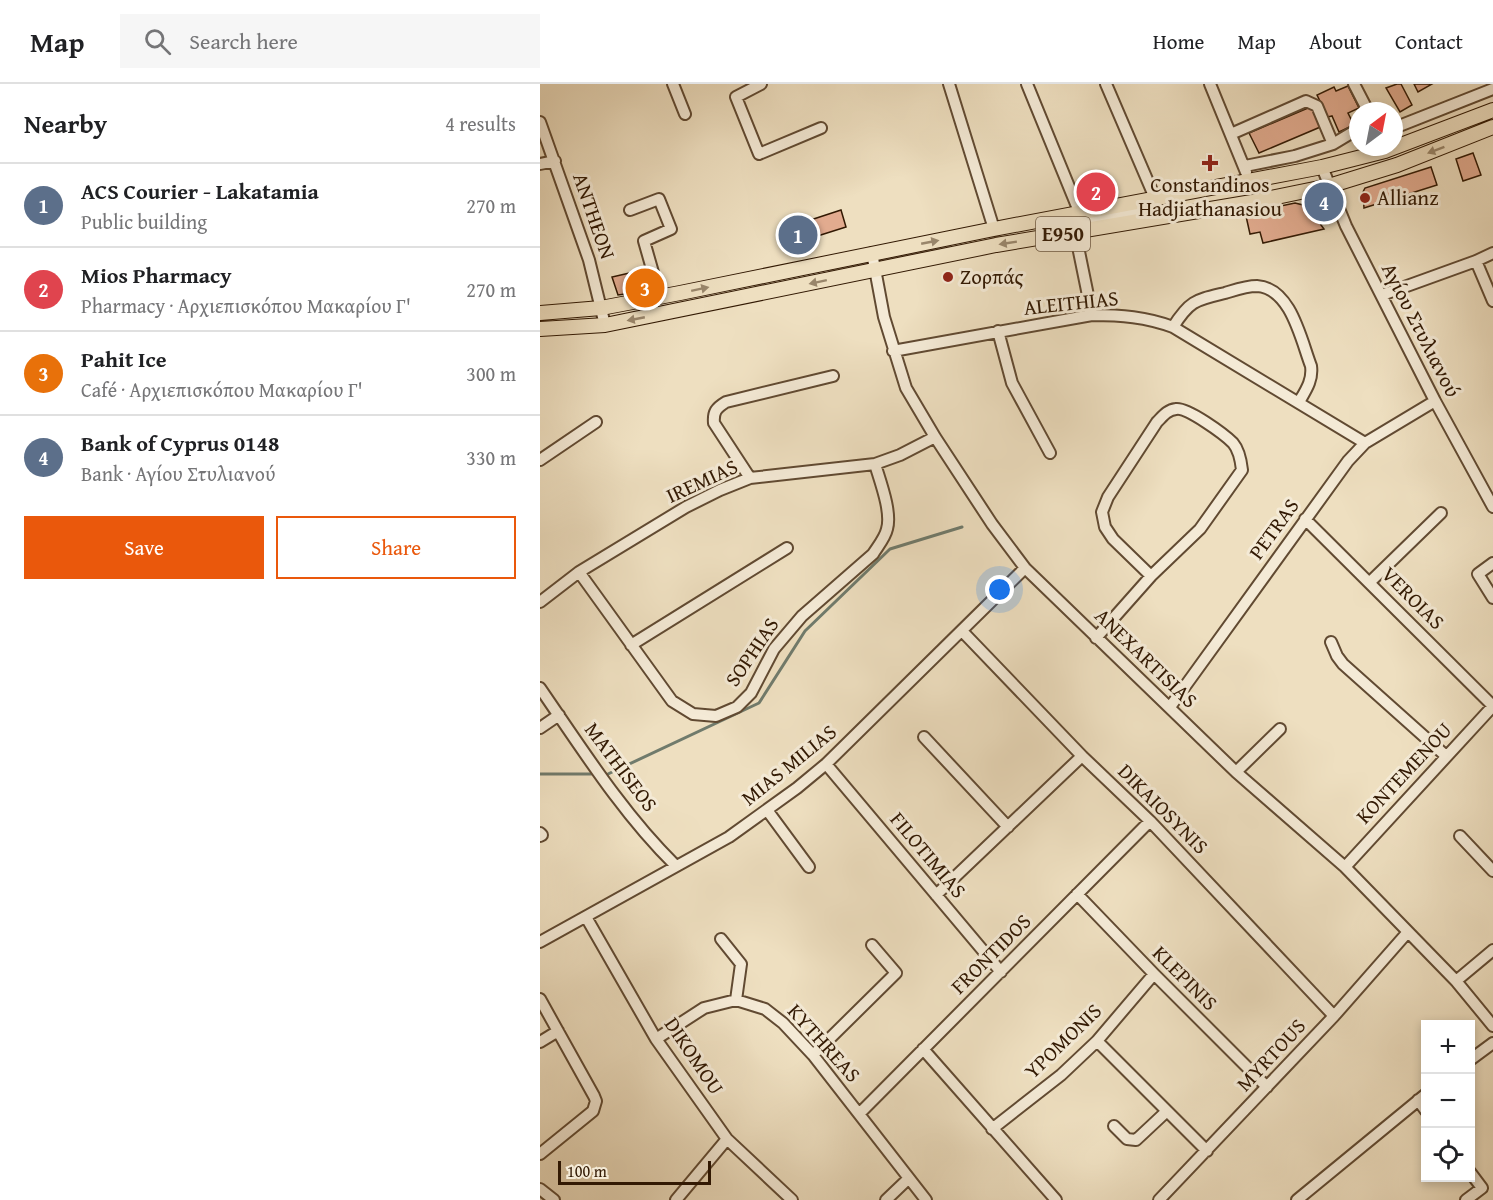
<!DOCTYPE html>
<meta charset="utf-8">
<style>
:root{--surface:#fff;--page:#f6f6f6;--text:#202124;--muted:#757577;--line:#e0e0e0;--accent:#ea580c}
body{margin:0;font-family:"Gentium Book Plus",serif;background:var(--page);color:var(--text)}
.controls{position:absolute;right:18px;bottom:18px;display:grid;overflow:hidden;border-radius:0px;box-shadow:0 3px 9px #0003}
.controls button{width:54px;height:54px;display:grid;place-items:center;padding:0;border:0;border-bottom:2px solid var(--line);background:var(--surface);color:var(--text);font:30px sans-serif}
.compass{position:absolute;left:809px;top:18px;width:54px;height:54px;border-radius:50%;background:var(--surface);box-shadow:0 3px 9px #0003;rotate:32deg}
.scale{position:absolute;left:18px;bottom:15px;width:153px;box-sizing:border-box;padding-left:6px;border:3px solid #321903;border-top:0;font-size:16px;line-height:21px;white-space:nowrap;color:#321903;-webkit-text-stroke:4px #f4ead6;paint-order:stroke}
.you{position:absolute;left:460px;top:506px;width:21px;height:21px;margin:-15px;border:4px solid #fff;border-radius:50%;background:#1a73e8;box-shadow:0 0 0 9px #1a73e833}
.badge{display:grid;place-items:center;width:39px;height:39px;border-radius:50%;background:var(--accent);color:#fff;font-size:20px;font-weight:700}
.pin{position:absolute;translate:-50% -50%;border:3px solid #fff;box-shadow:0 2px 6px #0006}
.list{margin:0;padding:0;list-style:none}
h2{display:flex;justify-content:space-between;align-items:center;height:78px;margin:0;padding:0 24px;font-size:26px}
h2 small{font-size:20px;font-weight:400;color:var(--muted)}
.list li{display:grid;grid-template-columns:39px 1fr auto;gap:18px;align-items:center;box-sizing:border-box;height:84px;padding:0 24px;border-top:2px solid var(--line)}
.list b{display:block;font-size:22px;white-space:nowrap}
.list p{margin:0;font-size:20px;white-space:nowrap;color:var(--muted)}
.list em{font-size:20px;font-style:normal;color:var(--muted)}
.actions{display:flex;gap:12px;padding:18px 24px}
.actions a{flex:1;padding:14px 0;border:2px solid var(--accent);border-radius:0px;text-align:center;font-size:21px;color:var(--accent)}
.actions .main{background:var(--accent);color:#fff}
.icon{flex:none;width:33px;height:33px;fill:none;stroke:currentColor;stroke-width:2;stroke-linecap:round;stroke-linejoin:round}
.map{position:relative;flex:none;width:953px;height:1116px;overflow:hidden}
header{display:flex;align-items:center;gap:36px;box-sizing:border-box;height:84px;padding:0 30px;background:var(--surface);border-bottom:2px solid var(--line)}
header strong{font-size:28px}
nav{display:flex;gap:33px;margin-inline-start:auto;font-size:21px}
.search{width:420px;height:54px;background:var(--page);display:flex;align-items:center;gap:15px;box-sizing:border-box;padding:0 21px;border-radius:0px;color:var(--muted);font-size:22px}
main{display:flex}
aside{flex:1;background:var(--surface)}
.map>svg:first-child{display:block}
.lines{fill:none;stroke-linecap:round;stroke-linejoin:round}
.stream{stroke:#707b6c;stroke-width:3}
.building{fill:#e2ab8f;stroke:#321903;stroke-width:1.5}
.minor-casing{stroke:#614a32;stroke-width:14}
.major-casing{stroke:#321903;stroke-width:16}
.minor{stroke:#f4ead6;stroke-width:10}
.major{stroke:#eedfc0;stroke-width:14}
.oneway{fill:#99866b}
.poi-dot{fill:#8f2418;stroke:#f4ead6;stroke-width:2}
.labels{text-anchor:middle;stroke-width:6;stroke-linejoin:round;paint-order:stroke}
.shield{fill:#f4ead6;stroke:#6c5842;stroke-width:1.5}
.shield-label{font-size:20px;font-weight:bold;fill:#321903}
.poi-label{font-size:21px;fill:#321903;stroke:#f4ead6;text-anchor:start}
.street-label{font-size:21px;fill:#321903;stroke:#f4ead6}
</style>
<header>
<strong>Map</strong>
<div class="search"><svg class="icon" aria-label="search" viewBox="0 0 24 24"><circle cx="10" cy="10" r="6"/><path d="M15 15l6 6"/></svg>Search here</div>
<nav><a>Home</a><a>Map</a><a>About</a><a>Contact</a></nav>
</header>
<main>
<aside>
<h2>Nearby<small>4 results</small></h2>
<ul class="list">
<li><span class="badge" style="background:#5c6f8a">1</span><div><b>ACS Courier - Lakatamia</b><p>Public building</p></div><em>270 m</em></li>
<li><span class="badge" style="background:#e0444e">2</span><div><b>Mios Pharmacy</b><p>Pharmacy · Αρχιεπισκόπου Μακαρίου Γ'</p></div><em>270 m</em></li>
<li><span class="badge" style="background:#e8710a">3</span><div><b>Pahit Ice</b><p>Café · Αρχιεπισκόπου Μακαρίου Γ'</p></div><em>300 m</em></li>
<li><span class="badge" style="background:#5c6f8a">4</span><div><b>Bank of Cyprus 0148</b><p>Bank · Αγίου Στυλιανού</p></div><em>330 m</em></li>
</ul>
<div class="actions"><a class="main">Save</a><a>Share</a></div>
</aside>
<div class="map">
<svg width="953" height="1116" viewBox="0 0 953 1116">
<rect width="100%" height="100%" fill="#eedfc0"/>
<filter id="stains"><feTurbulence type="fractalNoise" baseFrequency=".00333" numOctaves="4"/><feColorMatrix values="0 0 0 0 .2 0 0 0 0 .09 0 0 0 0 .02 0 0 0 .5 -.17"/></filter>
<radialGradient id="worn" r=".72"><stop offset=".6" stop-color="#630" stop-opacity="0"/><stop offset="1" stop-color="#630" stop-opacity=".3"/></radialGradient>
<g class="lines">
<path class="stream" d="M0,690H51
M68,690L219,619L265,547L350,465L422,443"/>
</g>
<path class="building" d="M857,0H861L872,21L860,28L846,4Z
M874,0H892L878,8Z
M808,2L819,24L808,29L814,41L799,48L792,32L788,33L777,11L794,3L796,7Z
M775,21L785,41L719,69L709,49Z
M933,69L941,91L923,97L916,75Z
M891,83L897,101L824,124L823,108L825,104Z
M755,119L767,122L784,145L723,159L720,148L710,150L706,132L712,131V128Z
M301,126L306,143L249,161L243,145Z
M107,185L113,206L78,211L72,193Z"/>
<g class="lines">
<g class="minor-casing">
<path id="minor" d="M133,0L145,30
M221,0L196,13L219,70L281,44
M409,0L454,145
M487,0L541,132C563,142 589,120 611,135
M566,0L615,114
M670,0L706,88
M814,0L828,27
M0,38L49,176L65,241
M854,44L953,5
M691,50L766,17L777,22L793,60
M0,80L15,77
M705,82L755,72L793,60L818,45
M782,83L806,142L895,317L953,423
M90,126L119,115L131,145L104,157L120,213
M535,148L552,231
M332,169L344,233L366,304L395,353L452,440L485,484L696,688L805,783L916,897L953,942
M936,177L953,217
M842,211L936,177L953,169
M633,243C650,216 656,216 685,209C695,206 706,202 717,202C751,204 761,256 771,282C773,296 766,306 759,318
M458,247L472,299L510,369
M353,267L552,231C581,231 606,233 633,243L825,359
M0,376L56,338
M210,394L174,339C173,328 176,324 186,318L293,292
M765,435L953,622
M953,479L938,490L953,514
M39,488L132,617L153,630L176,632L197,623L211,609L234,565L262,532L333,470C338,462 345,454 347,445C352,428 340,397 335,380
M830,498L901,429
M0,518L39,488L146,423L180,406L210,394L335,380L360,371L395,353
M422,547L542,672L610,737L794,932
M556,554L611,492L660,445L702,386C701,377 699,366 693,359C684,350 647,323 636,325C627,326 623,332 617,338L568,413L562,428L565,443L573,455L611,492
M791,558L797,572L803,580L906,672
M91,561L247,464
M0,604C42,665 83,730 135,781
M630,623L808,377L825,359L895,317
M0,644L19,631
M384,653L468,743
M286,680L461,888
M696,688L740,645
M227,726L269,783
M0,749L2,751L0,752
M920,752L953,787
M805,783L953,622
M537,810L614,890L727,1003
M396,811L542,672
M46,833L116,955L187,1055L252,1116
M181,855L201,880L196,916
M0,858L189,753L257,704L286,680L485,484
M916,897L953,866
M0,915L54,1012L56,1017L53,1027L0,1070
M116,955L164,924L196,916L225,925L243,939L273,971L386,1116
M557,957L667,1067
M0,958L18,947
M383,965L516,1116
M273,971L356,889L332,861
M930,976L953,959
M878,1016L886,1027
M319,1030L610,737
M574,1042L587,1055L596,1056L627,1027
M452,1045L521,991L557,957L614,890
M0,1105L14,1116
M136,1116L187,1055
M346,1116L368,1095
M619,1116L794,932L867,849
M757,1116L886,1010
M926,1116L942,1104L930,1088"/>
</g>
<g class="major-casing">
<path id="major" d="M0,229L61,224L140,209L454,145L782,83L845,67L953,26
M0,245L65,241L456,161L712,118L789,102L857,81L953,43"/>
</g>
<use href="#minor" class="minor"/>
<use href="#major" class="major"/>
</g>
<defs><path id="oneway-solid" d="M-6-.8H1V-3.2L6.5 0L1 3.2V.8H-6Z" transform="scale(1.5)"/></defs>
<g class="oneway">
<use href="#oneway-solid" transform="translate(896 66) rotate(159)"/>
<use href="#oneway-solid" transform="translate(390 158) rotate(-11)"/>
<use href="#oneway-solid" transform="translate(468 159) rotate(171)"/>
<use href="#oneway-solid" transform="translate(278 198) rotate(168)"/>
<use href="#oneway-solid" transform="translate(160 205) rotate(-12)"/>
<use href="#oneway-solid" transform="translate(96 235) rotate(169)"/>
</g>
<g class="poi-dot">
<path d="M667 70h6v6h6v6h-6v6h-6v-6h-6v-6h6z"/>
<circle cx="825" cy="114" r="6"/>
<circle cx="408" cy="193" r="6"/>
</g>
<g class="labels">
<rect class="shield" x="496" y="133" width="54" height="34" rx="4.5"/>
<g class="shield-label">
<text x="523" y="157">E950</text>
</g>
<g class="poi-label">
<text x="670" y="108" text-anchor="middle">Constandinos<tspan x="670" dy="24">Hadjiathanasiou</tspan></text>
<text x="837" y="121">Allianz</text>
<text x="420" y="200">Ζορπάς</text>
</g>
<g class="street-label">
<text transform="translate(54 132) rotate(71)" y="7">ANTHEON</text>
<text transform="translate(531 219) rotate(-6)" y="7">ALEITHIAS</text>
<text transform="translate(881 246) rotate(63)" y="7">Αγίου Στυλιανού</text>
<text transform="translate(162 397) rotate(-25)" y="7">IREMIAS</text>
<text transform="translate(734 445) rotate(-54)" y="7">PETRAS</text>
<text transform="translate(873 514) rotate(45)" y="7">VEROIAS</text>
<text transform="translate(212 568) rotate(-56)" y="7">SOPHIAS</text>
<text transform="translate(606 574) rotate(44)" y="7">ANEXARTISIAS</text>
<text transform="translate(249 681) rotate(-39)" y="7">MIAS MILIAS</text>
<text transform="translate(81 683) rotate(53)" y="7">MATHISEOS</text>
<text transform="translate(864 689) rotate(-47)" y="7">KONTEMENOU</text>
<text transform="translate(623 725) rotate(45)" y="7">DIKAIOSYNIS</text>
<text transform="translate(388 771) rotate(50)" y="7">FILOTIMIAS</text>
<text transform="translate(451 870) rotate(-45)" y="7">FRONTIDOS</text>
<text transform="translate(645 894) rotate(45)" y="7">KLEPINIS</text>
<text transform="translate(523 957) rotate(-44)" y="7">YPOMONIS</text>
<text transform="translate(284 959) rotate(48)" y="7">KYTHREAS</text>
<text transform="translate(731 971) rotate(-47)" y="7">MYRTOUS</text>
<text transform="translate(154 972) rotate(56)" y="7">DIKOMOU</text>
</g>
</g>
<rect width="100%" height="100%" filter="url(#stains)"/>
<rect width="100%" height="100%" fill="url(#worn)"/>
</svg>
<div class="controls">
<button>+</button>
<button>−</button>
<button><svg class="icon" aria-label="locate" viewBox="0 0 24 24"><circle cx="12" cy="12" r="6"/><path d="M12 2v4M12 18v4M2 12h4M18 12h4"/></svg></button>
</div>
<svg class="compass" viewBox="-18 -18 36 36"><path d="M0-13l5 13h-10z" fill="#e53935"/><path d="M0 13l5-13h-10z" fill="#757577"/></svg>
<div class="scale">100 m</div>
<div class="you"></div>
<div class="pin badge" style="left:258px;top:151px;background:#5c6f8a">1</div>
<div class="pin badge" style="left:556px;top:108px;background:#e0444e">2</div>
<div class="pin badge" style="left:105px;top:204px;background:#e8710a">3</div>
<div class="pin badge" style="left:784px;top:118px;background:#5c6f8a">4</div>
</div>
</main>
